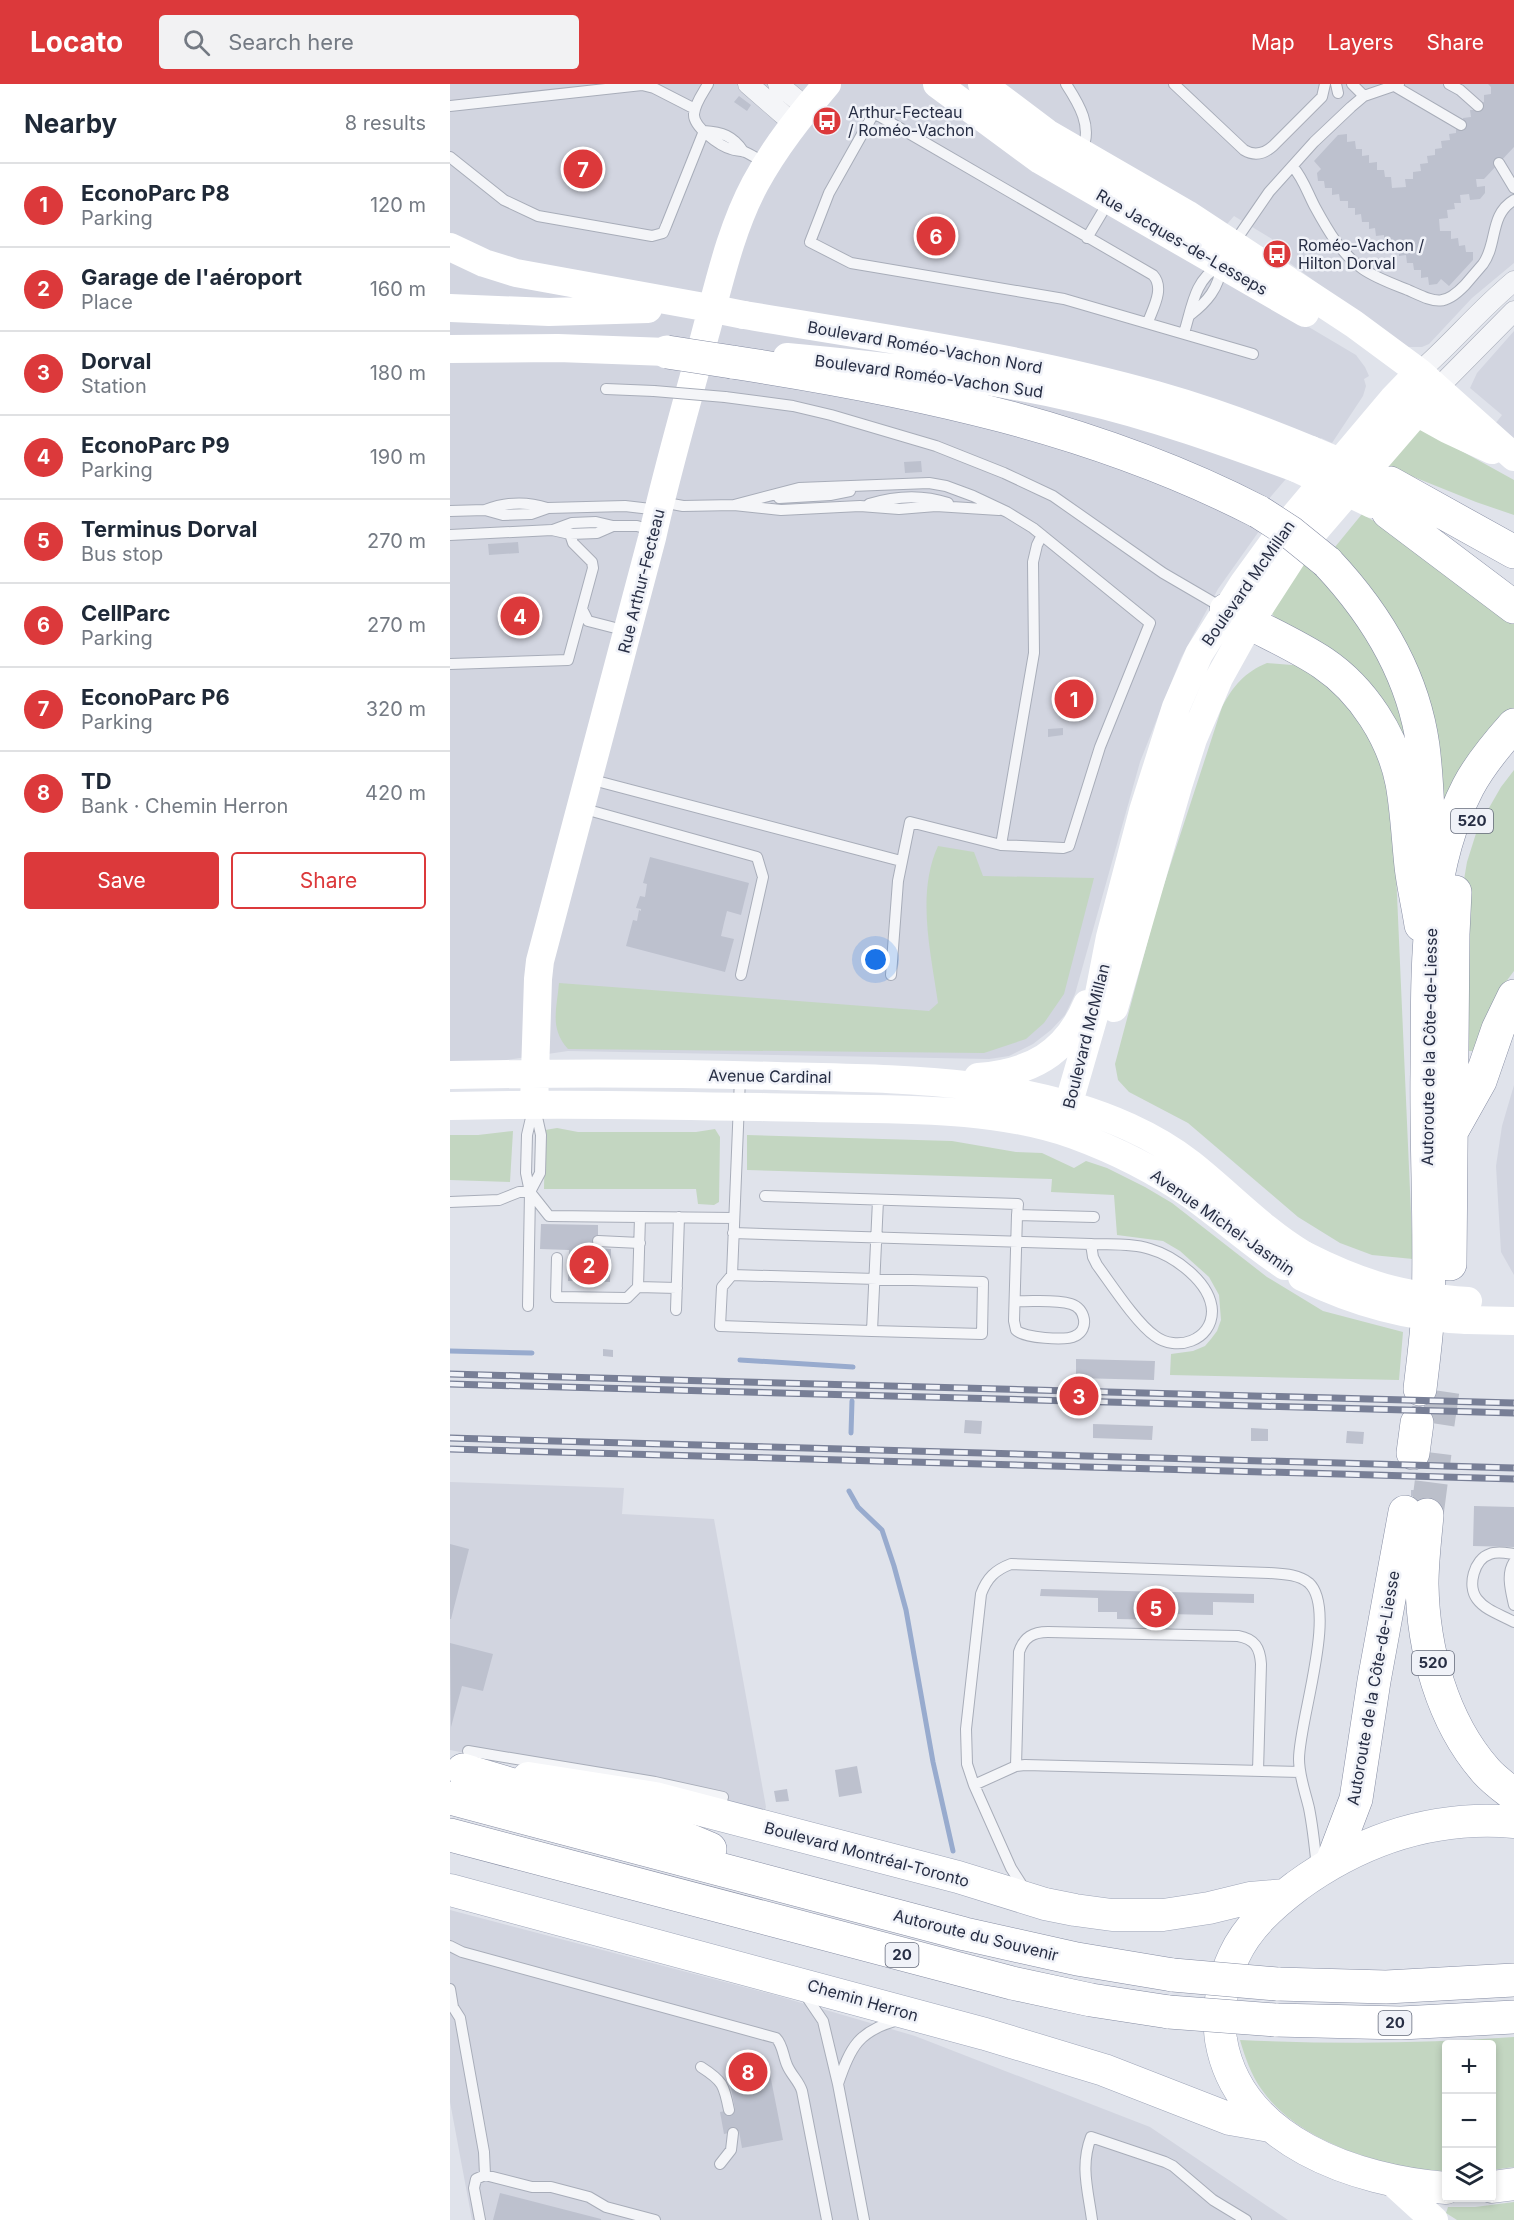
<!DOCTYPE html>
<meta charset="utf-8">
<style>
:root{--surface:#fff;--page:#f2f2f3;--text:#1f2937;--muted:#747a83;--line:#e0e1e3;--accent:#dc393b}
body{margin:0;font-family:Inter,sans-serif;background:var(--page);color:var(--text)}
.controls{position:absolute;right:18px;bottom:18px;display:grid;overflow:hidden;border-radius:6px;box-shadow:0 3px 9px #0003}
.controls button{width:54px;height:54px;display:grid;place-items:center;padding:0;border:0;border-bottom:2px solid var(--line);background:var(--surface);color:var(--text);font:30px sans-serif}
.you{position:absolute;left:426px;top:876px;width:21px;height:21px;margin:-15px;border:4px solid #fff;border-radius:50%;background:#1a73e8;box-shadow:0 0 0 9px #1a73e833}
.badge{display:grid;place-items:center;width:39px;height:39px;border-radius:50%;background:var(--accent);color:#fff;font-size:20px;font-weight:700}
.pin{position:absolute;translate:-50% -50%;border:3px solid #fff;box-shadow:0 2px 6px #0006}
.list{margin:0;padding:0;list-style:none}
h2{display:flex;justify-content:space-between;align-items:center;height:78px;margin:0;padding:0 24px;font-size:26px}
h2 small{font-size:20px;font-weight:400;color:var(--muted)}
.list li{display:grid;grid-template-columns:39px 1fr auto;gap:18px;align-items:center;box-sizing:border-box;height:84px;padding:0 24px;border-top:2px solid var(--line)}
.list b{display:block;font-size:22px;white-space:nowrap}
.list p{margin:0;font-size:20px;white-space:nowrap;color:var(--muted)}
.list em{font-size:20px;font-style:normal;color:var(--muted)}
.actions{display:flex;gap:12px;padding:18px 24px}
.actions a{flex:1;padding:14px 0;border:2px solid var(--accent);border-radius:6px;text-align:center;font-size:21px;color:var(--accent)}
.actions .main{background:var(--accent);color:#fff}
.icon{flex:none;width:33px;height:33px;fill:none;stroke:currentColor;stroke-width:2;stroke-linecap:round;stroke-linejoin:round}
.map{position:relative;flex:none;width:1064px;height:2136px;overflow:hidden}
header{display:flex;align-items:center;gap:36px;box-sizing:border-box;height:84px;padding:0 30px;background:var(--accent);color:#fff}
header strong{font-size:28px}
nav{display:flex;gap:33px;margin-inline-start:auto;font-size:21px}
.search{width:420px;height:54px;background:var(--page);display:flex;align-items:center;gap:15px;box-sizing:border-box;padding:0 21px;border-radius:6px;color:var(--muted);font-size:22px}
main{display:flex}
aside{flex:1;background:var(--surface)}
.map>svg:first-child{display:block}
.built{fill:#d2d5e0}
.green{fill:#c3d6c1}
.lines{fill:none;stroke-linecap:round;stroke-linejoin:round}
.stream{stroke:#98abce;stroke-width:5}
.building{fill:#bdc1ce}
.highway-tunnel{stroke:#bbbfca;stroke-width:33;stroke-dasharray:33 16;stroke-linecap:butt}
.lane-casing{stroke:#a8adb9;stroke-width:12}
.street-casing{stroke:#a8adb9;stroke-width:21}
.primary-casing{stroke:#9ea5b8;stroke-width:33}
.highway-casing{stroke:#868da3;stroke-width:34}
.lane{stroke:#f4f5f8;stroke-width:10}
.street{stroke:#f4f5f8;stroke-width:20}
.secondary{stroke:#fff;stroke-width:28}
.primary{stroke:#fff;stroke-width:32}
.highway{stroke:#fff;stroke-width:33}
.rail-casing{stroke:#787f96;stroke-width:7}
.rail{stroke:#f0f2f8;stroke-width:4.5;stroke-dasharray:14;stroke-linecap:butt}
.lane-bridge-casing{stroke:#a8adb9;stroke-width:12;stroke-linecap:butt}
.highway-bridge-casing{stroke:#868da3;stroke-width:34;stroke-linecap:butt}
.lane-bridge{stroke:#f4f5f8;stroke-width:10}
.secondary-bridge{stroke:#fff;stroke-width:28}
.highway-bridge{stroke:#fff;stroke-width:33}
.labels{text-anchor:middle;stroke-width:5;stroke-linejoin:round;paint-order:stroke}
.shield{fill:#f0f2f8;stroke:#63697a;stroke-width:1.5}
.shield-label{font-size:15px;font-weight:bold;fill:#272e44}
.poi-label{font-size:16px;fill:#272e44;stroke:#f0f2f8;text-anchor:start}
.street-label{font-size:16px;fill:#272e44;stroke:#f0f2f8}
</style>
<header>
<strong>Locato</strong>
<div class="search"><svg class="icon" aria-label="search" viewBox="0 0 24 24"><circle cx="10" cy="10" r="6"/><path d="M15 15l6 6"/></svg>Search here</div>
<nav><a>Map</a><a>Layers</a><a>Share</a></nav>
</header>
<main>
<aside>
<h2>Nearby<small>8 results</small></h2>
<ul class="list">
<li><span class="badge">1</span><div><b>EconoParc P8</b><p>Parking</p></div><em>120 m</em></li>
<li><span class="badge">2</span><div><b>Garage de l'aéroport</b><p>Place</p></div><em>160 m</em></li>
<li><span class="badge">3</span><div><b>Dorval</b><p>Station</p></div><em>180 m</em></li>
<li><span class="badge">4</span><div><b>EconoParc P9</b><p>Parking</p></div><em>190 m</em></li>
<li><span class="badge">5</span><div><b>Terminus Dorval</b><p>Bus stop</p></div><em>270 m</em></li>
<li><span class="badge">6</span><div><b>CellParc</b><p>Parking</p></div><em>270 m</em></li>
<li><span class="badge">7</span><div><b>EconoParc P6</b><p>Parking</p></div><em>320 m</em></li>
<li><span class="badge">8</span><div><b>TD</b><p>Bank · Chemin Herron</p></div><em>420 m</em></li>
</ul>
<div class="actions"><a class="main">Save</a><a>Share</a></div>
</aside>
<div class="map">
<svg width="1064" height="2136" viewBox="0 0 1064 2136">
<rect width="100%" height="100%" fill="#e0e3eb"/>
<path class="built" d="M0,0H1064V179L1022,214L979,260L972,263H954L833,174L828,168L822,155L784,132L746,176L906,271L915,283L919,292L914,295L916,302L913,312L882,359L871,354L817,417L812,443L768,505L731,574L690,678L625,910L615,931L601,946L583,960L559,972L539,975L118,967L30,980L0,981Z
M1064,247V354L1045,340L1052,331L1020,304L1027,289Z
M1064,1001V1191L1051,1168L1046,1082L1052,1042Z
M0,1398L174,1404L172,1430L264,1435L316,1723L314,1728L0,1666Z
M0,1826L321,1910L465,1952L700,2043L838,2136H22L0,2018Z"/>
<path class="green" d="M970,344L1064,396V431L1026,418L934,381Z
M912,430L984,473L1064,532V627L994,732L885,463Z
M852,471L885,505L941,591L966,680L822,530Z
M817,579L855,582L877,599L919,645L936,701L946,788L963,1175L922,1171L890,1159L848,1133L738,1039L679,1008L668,996L665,980L707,822L772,623C783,602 795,588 817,579Z
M1064,686V887L1049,907L1024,967H1016L1011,813L1017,778L1028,743L1051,703Z
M488,762L524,768L533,792L644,794L614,910L594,939L576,955L534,969L118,965C99,944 107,924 109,899L479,927L488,919C481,869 466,810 488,762Z
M107,1044L128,1048H246L265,1045L270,1053L269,1118L264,1121L248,1120L246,1105H94L95,1046Z
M63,1047L60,1098L0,1096V1051H28Z
M297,1051L502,1057L566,1068L592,1069L624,1084L636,1077L657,1084L695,1103L722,1119L817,1193L873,1227L953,1248L949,1296L720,1291L721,1270L743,1267L755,1262L761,1255L767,1247L771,1236L769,1211L759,1193L730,1167L713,1157L667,1151L664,1111L601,1108L602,1095L297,1086Z
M1064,1953V2083L1042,2086V1960H996V2087C936,2085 848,2058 812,2006C801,1991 795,1973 790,1956C881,1960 972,1960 1064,1953Z
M1064,2118V2136H1007L996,2129L998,2123H1025Z"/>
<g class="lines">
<path class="stream" d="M0,1267L82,1269
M290,1276L403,1283
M401,1349L402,1317
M399,1407L408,1423L432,1446L444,1482L456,1526L483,1678L503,1767"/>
</g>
<path class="building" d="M1038,0H1064V63L1034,95H1026L1027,103L1035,102V109L1030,115L1020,116L1019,110L1010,111L1011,119H1004L1005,125L997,126L998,134L989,135L990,147H1001V155L1008,154L1009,162L1015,161L1016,168H1023V176L999,202L991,195L987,200L979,201L978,193L971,194V186H964L963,179H957L956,171L949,172V165H942V158H934V151L926,152L925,144L919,145V138H912L911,130L905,131V124H898V117H890L889,110L882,111V104H875L874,97H868L867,89L871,85L864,77L888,51L897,50V58L905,57L906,65H912V72L919,71V79L927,78V86H934L935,93H941L942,104L956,103L955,95H963V88L971,87L970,80L978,79L977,72L985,71V65L992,64L991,57L1000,56L999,50L1006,49V42L1014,41L1013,34L1021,33L1020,26H1028V19L1034,18V11L1041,10V3Z
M289,12L301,21L297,27L284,18Z
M471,377L472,388L455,389L454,378Z
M68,458L69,469L39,471L38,460Z
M613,644V651L598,653V645Z
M200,773L299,799L291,831L277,827L274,839L271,852L284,855L275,888L176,862L183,836L187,837L189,826L191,827V825L186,824L190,812L195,813L197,800L193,799Z
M91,1140L148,1141V1164L161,1165L160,1198L118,1197L119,1166L90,1165Z
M153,1265L163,1266V1273L153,1272Z
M626,1275L705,1277L704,1296L626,1294Z
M515,1336L532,1337L531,1350L514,1349Z
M643,1340L703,1342L702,1356L643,1354Z
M801,1344L818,1345V1357H801Z
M897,1347L914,1348L913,1360L896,1359Z
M961,1406H977V1412H961Z
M1024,1422L1064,1423V1463L1023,1462Z
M0,1460L19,1465L1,1535H0Z
M591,1505L804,1510V1519L763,1518V1531L717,1530V1536L667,1535V1528H648V1514L590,1512Z
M0,1559L43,1570L33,1607L12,1602L1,1643Z
M407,1682L412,1709L389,1713L385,1686Z
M337,1705L339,1717L326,1718L324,1707Z
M317,1975L333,2056L292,2064L289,2047L274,2050L270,2028L285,2025L277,1983Z
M50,2109L151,2135V2136H43Z"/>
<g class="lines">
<path class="highway-tunnel" d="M988,1340L993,1306
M977,1431L985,1369"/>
<g class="lane-casing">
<path id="lane" d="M258,0C253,9 245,19 244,30C243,43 270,62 281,65C285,67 290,66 295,68C302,71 309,76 316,79
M616,0C629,20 643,43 632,66
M724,0L794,66C804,72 814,70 823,62L872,13L875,0
M886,0L888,9
M902,0L914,12
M941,0L1011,41
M999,0L1010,6L1028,22
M0,22L192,1L204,4L245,25
M254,47C272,48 283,52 293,67
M0,73L54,116L88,132L202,152L213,149L216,142L254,47
M1049,79L1064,104
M843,83C853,94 858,110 865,123C877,145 891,170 913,185C926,194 943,200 958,206C985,218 993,224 1015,201C1021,194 1027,187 1033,180C1048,159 1039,131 1064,116
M637,154L659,117
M784,159L819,108L864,58L901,23L914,12L949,0
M740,231C757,218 769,204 771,183
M698,238C703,224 715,204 703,191L424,29L379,109L360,158L401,179L614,215L803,270
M734,249C742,224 744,196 769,182
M156,305L204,307
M275,313L343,322L381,331L486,362L554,389L603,412L713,489L773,524
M329,414L380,411L400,407
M211,418L233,422L284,421L331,426L410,422L449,425L486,422L549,426
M419,420C445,412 471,410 498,419
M284,421L349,404L479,399L496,402L523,412L557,428L583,444L700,539L650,663L619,762L613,764L551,761L460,738L448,797L441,891
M35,426C56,418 76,417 97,424
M0,427L35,426L53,431L81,430L98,424L175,422L209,426
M103,446L122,439L146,438L163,442H187L202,446
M0,451L102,446L120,450L147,449L163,442
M132,525L138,537L177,547
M0,580L118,576L143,484L142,478L123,459L120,450
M139,695L451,777
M131,724L307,773L313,793L291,891
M551,761L584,569L583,478L587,461L592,451
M290,994L282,1191L533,1198L532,1250L422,1247C424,1203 426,1159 428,1116
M80,1108L90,1089L91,1051L85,1024
M315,1112L568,1120L567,1131L644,1133
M0,1118L49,1116L69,1108H80L99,1132L284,1134
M283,1149L641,1160C660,1161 681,1159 700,1165C724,1172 761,1198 762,1227C762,1257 726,1268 705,1252C687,1240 661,1200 647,1181L643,1173L641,1160
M148,1157L190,1159
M107,1174L106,1213L177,1214L188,1203L227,1204
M282,1191L272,1203L270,1242L422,1247
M188,1203L190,1133
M565,1217C582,1218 604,1215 621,1220C635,1224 640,1245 625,1252C616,1257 573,1254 566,1246L564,1237L567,1131
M78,1222L80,1108L76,1089L77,1051L84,1021
M226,1226L229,1133
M1064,1470C1056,1469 1047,1467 1040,1470C1024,1475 1017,1502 1027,1515C1036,1527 1052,1531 1064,1538
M1064,1478C1056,1490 1061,1507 1064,1521
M18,1667L205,1698L273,1713L269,1727
M566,1682L569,1568C574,1553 583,1548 598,1548L788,1552C805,1555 810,1564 811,1580L808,1687
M524,1701L566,1682L575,1681L850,1688
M575,1806L561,1784L524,1701L517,1680L516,1645L531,1510C537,1494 545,1486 561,1480L819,1489C832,1490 848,1490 859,1499C888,1526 849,1636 849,1675C849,1692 855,1707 859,1724C863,1744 865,1764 867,1784
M0,1862L12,1868L326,1954C333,1961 333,1972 337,1981C341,1991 349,1997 352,2007L377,2136
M0,1905L3,1923L10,1934L34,2068L35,2091
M354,1909L373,1937L388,2000L414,2136
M251,1983C273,1997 274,2001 279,2026
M388,2000C400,1963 409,1946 449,1936
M270,2080L281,2066L283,2049
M30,2136L24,2104L26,2095L35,2091L82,2103H101L139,2113L156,2123L205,2136
M642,2136C638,2106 630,2082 641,2053L715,2078L723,2082L763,2116L796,2136"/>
</g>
<g class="street-casing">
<path id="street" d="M298,0L344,40
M328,0L357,24
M969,288C1002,259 1030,225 1064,197
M987,305L1064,227"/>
</g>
<g class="primary-casing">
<path id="primary" d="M78,1694L205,1714L508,1793L595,1820L625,1826L662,1831H713L759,1824L800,1814L835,1811
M0,1806L535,1950L654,1986L780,2035L820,2042
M1042,2103L1064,2100
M996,2104C907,2097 788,2058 771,1956C767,1927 772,1898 784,1872C797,1843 822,1821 847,1802C912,1755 983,1731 1064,1738"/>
</g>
<g class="highway-casing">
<path id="highway" d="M282,278C464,306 644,343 809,428
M940,399L1064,468
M938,428L1064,523
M877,478C926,530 963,590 973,662C977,693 978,724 979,754
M776,526C808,545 843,559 873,579C913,606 943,653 952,699C957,727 958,754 961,782C963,801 968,821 971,841
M1003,1045L1030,997L1048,945L1064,912
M1000,1180L1003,850L1005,808
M970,1305C973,1278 977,1251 978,1224C981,1145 976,1066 977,988C978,892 973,790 1018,703C1030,680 1047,660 1064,641
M963,1369L967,1339
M977,1431C975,1454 972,1477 972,1500C973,1565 992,1637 1036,1687C1044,1696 1055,1704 1064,1711
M13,1686L97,1711L177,1730L260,1765
M0,1714L515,1850L627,1875L723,1891
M0,1751L562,1899L641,1916L719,1928
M882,1778L906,1715L924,1597L955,1428
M827,1900L936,1903L1064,1896
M825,1936L951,1939L1064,1933"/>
</g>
<use href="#lane" class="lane"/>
<use href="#street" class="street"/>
<path class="secondary" d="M487,0L590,76L855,229
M532,0L597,49L737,130L904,240L969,288L1064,373
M0,163L34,179L66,189L254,223
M0,224L99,228L198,225
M294,231C432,254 571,273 706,311C759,326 811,345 861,366
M0,265L108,264L217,268
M337,273C435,282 533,293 629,315C703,332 775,358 846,384
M950,319L997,345L1042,366
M664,924L728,702L743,655L769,594L799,540L843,472L987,305
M0,991C109,989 218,989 327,992C445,995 568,993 679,1043C701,1053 722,1065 741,1080C779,1110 812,1146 854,1171
M528,993C580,989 616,970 637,920
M84,1021L88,895L90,877L202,454C217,386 237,319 255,251C269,200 280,147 305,100C325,63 350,32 377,0
M0,1022C121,1019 242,1022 363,1024C450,1026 541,1022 624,1051C665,1066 705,1086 741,1111C773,1134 802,1160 835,1182
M613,1039L646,925L660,853L693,727L726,623L749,570L793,500L830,449L943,315L969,288
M1017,1236L1064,1237
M940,2096L984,2136"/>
<use href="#primary" class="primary"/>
<use href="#highway" class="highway"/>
<g class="rail-casing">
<path id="rail" d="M0,1290L1064,1319
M0,1300L1064,1329
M0,1354L1064,1384
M0,1365L1064,1395"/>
</g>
<use href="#rail" class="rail"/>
<g class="lane-bridge-casing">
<path id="lane-bridge" d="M204,307L275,313"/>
</g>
<g class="highway-bridge-casing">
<path id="highway-bridge" d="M217,268L282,278
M809,428L840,448L877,478
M723,1891L827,1900
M719,1928L825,1936"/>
</g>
<use href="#lane-bridge" class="lane-bridge"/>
<path class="secondary-bridge" d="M254,223L294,231
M861,366L940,399
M846,384L922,420
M854,1171C913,1201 953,1212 1018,1217
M852,1193C905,1219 958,1234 1017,1236"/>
<use href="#highway-bridge" class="highway-bridge"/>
</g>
<defs>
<g id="bus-disc" transform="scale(1.5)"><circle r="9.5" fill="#dc393b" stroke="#f0f2f8"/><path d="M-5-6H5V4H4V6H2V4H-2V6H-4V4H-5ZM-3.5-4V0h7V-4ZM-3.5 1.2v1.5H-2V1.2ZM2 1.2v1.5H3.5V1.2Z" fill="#fff"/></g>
</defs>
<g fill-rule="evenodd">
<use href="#bus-disc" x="377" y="37"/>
<use href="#bus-disc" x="827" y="170"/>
</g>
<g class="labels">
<g class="shield">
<rect x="1001" y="725" width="42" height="24" rx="4.5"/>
<rect x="962" y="1567" width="42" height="24" rx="4.5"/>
<rect x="435.5" y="1859" width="33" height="24" rx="4.5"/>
<rect x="928.5" y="1927" width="33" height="24" rx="4.5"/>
</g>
<g class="shield-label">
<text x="1022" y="742">520</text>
<text x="983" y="1584">520</text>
<text x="452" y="1876">20</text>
<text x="945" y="1944">20</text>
</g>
<g class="poi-label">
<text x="398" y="34">Arthur-Fecteau<tspan x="398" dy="18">/ Roméo-Vachon</tspan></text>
<text x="848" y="167">Roméo-Vachon /<tspan x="848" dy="18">Hilton Dorval</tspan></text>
</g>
<g class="street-label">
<text transform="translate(732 158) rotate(30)" y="6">Rue Jacques-de-Lesseps</text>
<text transform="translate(475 263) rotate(10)" y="6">Boulevard Roméo-Vachon Nord</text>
<text transform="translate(479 292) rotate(8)" y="6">Boulevard Roméo-Vachon Sud</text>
<text transform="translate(191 497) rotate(-76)" y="6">Rue Arthur-Fecteau</text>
<text transform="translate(798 499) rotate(-55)" y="6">Boulevard McMillan</text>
<text transform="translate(636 952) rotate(-76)" y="6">Boulevard McMillan</text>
<text transform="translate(979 963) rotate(-89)" y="6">Autoroute de la Côte-de-Liesse</text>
<text transform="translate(320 992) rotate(1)" y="6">Avenue Cardinal</text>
<text transform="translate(773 1138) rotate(35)" y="6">Avenue Michel-Jasmin</text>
<text transform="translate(923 1604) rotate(-80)" y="6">Autoroute de la Côte-de-Liesse</text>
<text transform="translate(417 1770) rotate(15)" y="6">Boulevard Montréal-Toronto</text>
<text transform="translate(526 1851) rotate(14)" y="6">Autoroute du Souvenir</text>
<text transform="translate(413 1916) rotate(16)" y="6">Chemin Herron</text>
</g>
</g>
</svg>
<div class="controls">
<button>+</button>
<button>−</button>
<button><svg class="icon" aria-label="layers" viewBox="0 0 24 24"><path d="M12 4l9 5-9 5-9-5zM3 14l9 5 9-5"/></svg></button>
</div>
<div class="you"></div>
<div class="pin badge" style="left:624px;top:615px">1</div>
<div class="pin badge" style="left:139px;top:1181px">2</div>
<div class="pin badge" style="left:629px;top:1312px">3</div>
<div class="pin badge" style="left:70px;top:532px">4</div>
<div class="pin badge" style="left:706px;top:1524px">5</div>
<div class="pin badge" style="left:486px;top:152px">6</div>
<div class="pin badge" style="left:133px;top:85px">7</div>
<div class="pin badge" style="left:298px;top:1988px">8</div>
</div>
</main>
